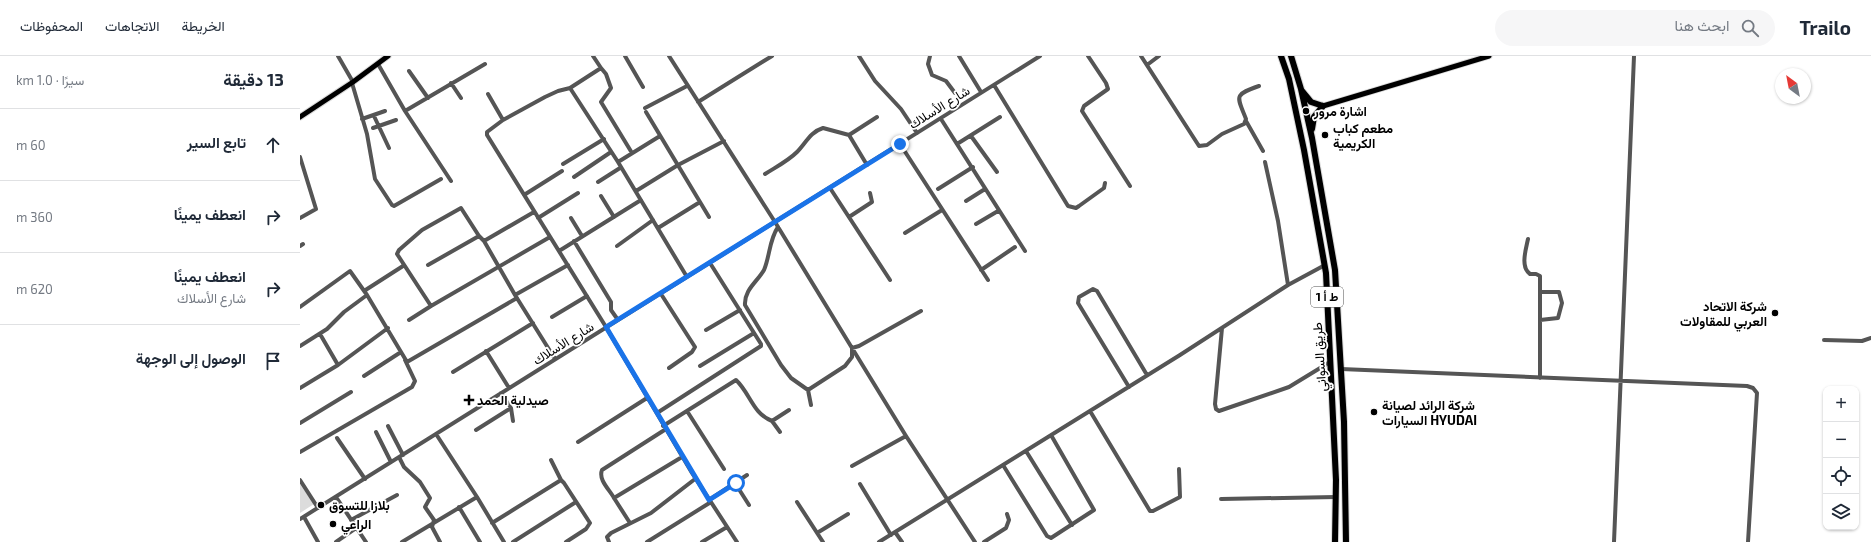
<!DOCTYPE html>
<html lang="ar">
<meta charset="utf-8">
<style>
:root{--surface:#fff;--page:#f6f6f7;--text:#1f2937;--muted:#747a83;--line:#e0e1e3}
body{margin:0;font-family:"Exo 2",Vazirmatn,sans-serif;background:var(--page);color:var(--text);direction:rtl}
.controls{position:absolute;right:12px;bottom:12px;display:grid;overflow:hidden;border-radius:8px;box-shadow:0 1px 3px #0004}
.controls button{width:36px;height:36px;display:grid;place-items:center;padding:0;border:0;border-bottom:1px solid var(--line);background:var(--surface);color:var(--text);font:20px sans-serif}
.compass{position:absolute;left:1475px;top:12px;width:36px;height:36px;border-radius:50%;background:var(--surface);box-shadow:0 1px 3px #0004;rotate:328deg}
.stop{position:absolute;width:12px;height:12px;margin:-9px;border:3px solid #1a73e8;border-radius:50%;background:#fff}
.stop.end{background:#1a73e8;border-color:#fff;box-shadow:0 1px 4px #0008}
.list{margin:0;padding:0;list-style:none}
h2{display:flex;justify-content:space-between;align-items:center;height:52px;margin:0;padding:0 16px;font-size:17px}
h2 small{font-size:13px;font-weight:400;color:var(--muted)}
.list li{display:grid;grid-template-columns:26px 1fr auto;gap:12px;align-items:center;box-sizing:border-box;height:72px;padding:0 16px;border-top:1px solid var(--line)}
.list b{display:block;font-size:15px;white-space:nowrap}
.list p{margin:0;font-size:13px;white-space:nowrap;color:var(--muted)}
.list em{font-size:13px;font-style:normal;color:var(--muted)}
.icon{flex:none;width:22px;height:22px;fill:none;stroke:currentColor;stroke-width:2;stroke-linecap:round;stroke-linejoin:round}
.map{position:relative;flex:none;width:1571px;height:486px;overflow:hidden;direction:ltr}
header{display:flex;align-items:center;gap:24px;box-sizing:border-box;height:56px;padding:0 20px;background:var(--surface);border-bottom:1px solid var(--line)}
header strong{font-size:19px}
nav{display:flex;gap:22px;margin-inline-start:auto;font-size:14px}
.search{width:280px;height:36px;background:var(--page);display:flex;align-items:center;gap:10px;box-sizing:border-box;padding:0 14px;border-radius:22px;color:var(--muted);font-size:15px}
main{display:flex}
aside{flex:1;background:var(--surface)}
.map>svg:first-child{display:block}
.green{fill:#dcdcdc}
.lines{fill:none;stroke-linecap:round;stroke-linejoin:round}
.major-casing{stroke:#dbdbdb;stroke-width:7}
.highway-casing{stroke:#dbdbdb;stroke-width:8}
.minor{stroke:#555;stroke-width:4}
.major{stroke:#000;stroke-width:5}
.highway{stroke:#000;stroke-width:6}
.route{stroke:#1a73e8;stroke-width:5}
.poi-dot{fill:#000;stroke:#fff;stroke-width:1.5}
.labels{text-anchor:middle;stroke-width:3.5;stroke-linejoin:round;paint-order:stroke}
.shield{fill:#fff;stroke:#4c4c4c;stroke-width:1}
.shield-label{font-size:12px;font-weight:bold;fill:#000}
.street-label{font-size:13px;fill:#000;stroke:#fff}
.poi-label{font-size:13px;font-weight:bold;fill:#000;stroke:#fff;text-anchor:start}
</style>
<header>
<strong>Trailo</strong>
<div class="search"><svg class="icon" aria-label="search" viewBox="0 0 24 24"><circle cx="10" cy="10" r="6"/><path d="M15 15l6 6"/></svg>ابحث هنا</div>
<nav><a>الخريطة</a><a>الاتجاهات</a><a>المحفوظات</a></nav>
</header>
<main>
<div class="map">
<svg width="1571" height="486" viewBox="0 0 1571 486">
<rect width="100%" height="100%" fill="#fff"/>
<path class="green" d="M0,428L14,448L0,457Z"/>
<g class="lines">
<g class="major-casing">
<path id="major" d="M1023,50L1189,0
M0,61L53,26L88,0"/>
</g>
<g class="highway-casing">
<path id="highway" d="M981,0L989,23L1004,94L1026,217L1036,424L1035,486
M991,0L1001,33L1012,82L1035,214L1044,366L1046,486
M1002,35L1011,46L1023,50
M1012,73L1014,61L1023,50"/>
</g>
<path class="minor" d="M38,0L53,26
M293,0L301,12
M325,0L343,31
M369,0L475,166L552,292V301L545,310L508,334
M559,0L575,25L601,53L617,77
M630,0L628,8L632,19L646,25L655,37
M659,0L681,36
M788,0L806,27L808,33L784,50L782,55L830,130
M841,0L899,90L907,89L922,78L944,68L946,63C937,40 933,39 959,30
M78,8L105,55L151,125
M847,9L859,0
M109,15L128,42
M52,27L67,78L75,123L92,149L94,150L141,123
M151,27L161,42
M694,29L768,150L776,152L779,150L804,132L805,127
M270,32L318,106L387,221
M188,38L203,64
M398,46L472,0
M345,52L387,30
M105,55L185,8
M346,56L409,161
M74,60L89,92
M62,63L85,55
M641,63L725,195
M946,65L963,95
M73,72L96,64
M549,79L567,109
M671,80L697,116
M600,88L688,224
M657,88L700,61
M332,97L301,46L311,32L306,18L301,12L270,32L258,35L245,41L203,64L187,76V79L306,271L392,417L437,486
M0,101L16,153L0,162
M318,106L360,80
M965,106L978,165L988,229
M263,108L304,83
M465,118C476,111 488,105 497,96C506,87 510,76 523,72L549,79L577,61
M274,121L311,96
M298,126L320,112
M530,132L590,224
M638,133L673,111
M336,135L378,109L424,85
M224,139L262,115
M301,140L314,161
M666,145L685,133
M549,161L572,146L570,137
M238,162L278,137
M271,162L282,180
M676,168L698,155
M478,171C469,184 470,200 464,214C457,226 444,234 445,249L481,309L491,322L508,334L511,349
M358,172L400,146
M605,177L642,154
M250,181C211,204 171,227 131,250L97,198L99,194L122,174L161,152L179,180L184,185L215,239L255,303
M1228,183C1226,193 1220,211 1230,218H1236L1240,220V322
M184,185L234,156
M274,185L311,246V254L318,264
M0,190L3,188
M317,190L353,164
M259,195L341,144
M128,209L179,180
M681,214L715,191
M64,235L103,210
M1240,236H1259L1262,247L1258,262L1240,264
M361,238L395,291L392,296L369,312
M215,239L268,209
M0,251L50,215L67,239L107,306L217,242
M621,255L559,290L552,292L606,380L675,486
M252,261L287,240
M109,264L131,250
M922,272L915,348L916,353L919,355L989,331L1030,306
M406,274L440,254
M20,278L38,309
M1524,284L1562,285L1571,282
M0,290L27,273L44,256L67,239
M186,295L209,332
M400,310L454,277
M1041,313L1447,330L1453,332L1457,337L1448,486
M153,316L233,267
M64,320L101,296
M829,331L778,247L779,241L793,233L797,235L847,319
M0,332L38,309L88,272
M201,337L211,352L213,365
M387,355L424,413
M790,355L850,455H853L880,441L879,413
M357,357L461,290V288L410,207
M472,365L480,376
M0,367L51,336
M88,370L103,399
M363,370L436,324C450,337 453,358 472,365L489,354
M366,373L302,414C298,424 310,434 314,442L382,401
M176,374L211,352
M76,376L91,406
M136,378L177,441L204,486
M37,382L65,423
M278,386L347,342
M726,395L772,469
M0,396L112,331L115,325L105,304
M99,401L104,411L120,426L130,442L125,451L134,464L132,471L140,486
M251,404L261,424
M703,409L747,480L751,482L794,454L751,379
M552,410L606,380
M0,424L18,452
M435,427L449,449
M560,428L591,479
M36,441L66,486
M314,442L330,467
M921,443L1036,441
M409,444L447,419
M497,446L523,486
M159,451L180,486
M4,461L18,486
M0,463L740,0
M51,464L97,439
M192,467L261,424L264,427L290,467L286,473L266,486
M595,476L602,486
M517,477L548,458
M36,486L56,472
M102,486L177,441
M213,486L276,446
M309,486L307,481L311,477L351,457L395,423
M347,486L411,446
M402,486L427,471
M579,486L880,299L988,229L1025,209
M684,486L706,472L709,464L707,458
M1314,486L1334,0"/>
<use href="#major" class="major"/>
<use href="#highway" class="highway"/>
</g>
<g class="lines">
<path class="route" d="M436,427L409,444L306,271L600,88"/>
</g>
<g class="poi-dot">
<circle cx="1006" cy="55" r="4"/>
<circle cx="1025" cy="79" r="4"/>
<circle cx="1475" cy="257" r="4"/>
<path d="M167 338h4v4h4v4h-4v4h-4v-4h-4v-4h4z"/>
<circle cx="1074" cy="356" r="4"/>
<circle cx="21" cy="449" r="4"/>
<circle cx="33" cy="468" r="4"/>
</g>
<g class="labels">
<rect class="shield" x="1011" y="231" width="32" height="20" rx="3"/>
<g class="shield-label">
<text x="1027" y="245">ط أ 1</text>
</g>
<g class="street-label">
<text transform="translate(639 51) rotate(-32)" y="5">شارع الأسلاك</text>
<text transform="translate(263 287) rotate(-32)" y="5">شارع الأسلاك</text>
<text transform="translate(1019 301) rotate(-94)" y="5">طريق السواني</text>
</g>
<g class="poi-label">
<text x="1014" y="60">اشارة مرور</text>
<text x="1033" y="77">مطعم كباب<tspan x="1033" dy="15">الكريمية</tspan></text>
<text x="1467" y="255" text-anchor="end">شركة الاتحاد<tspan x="1467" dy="15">العربي للمقاولات</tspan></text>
<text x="177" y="349">صيدلية الحمد</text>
<text x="1082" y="354">شركة الرائد لصيانة<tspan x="1082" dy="15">السيارات HYUDAI</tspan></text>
<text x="29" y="454">بلازا للتسوق</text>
<text x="41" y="473">الراعي</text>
</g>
</g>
</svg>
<div class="controls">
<button>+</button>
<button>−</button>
<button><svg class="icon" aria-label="locate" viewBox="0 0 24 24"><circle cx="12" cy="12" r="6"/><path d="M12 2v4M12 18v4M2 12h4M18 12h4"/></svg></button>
<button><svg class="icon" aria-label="layers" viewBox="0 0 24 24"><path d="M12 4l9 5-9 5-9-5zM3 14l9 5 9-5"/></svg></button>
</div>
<svg class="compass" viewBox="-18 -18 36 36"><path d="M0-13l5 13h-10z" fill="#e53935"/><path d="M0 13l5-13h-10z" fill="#747a83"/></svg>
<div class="stop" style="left:436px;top:427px"></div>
<div class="stop end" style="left:600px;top:88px"></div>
</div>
<aside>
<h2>13 دقيقة<small>سيرًا · 1.0 km</small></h2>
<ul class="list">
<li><svg class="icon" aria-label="ahead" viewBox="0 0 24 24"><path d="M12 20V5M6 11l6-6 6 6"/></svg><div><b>تابع السير</b></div><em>60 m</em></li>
<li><svg class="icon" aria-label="right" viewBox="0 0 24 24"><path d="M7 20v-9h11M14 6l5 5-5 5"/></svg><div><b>انعطف يمينًا</b></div><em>360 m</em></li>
<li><svg class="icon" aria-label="right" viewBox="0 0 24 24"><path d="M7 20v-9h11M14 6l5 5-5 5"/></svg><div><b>انعطف يمينًا</b><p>شارع الأسلاك</p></div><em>620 m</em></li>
<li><svg class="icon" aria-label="arrive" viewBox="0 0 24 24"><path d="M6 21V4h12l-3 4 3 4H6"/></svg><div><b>الوصول إلى الوجهة</b></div></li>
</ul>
</aside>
</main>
